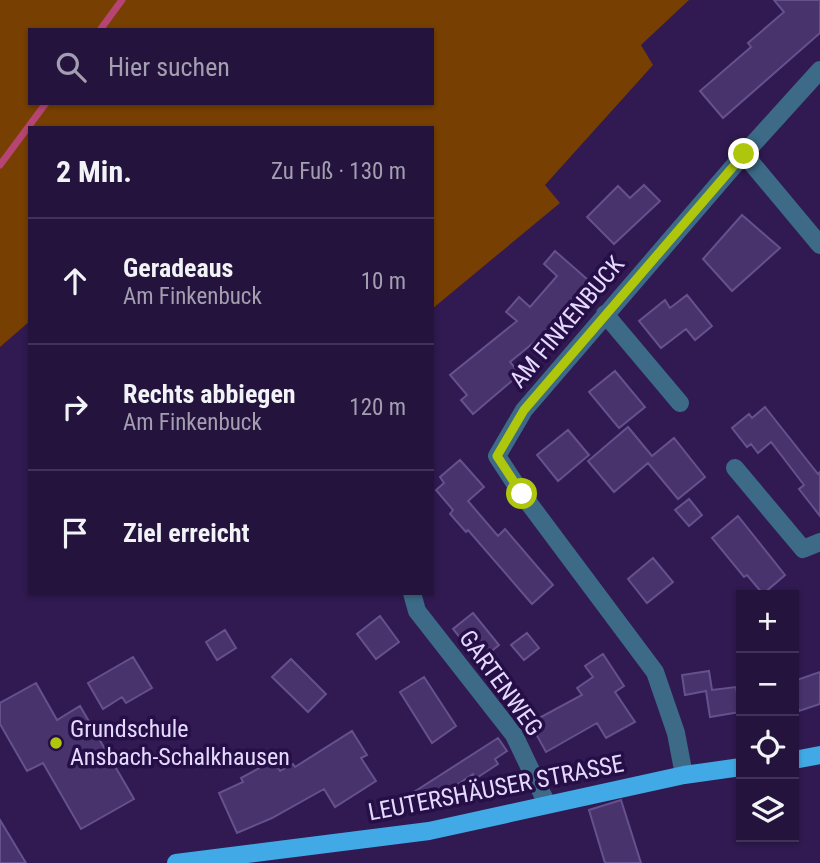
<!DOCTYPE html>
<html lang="de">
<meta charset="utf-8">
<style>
:root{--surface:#24143d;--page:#2c1d44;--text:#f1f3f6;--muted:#a39eb0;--line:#413357}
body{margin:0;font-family:"Roboto Condensed",sans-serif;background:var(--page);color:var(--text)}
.controls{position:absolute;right:21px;bottom:21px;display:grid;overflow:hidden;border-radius:0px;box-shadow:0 2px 5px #0004}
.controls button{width:63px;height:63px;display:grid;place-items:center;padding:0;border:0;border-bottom:2px solid var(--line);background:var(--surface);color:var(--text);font:35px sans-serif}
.stop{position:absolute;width:21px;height:21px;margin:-16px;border:5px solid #aec60b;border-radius:50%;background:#fff}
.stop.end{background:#aec60b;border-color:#fff;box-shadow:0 2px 7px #0008}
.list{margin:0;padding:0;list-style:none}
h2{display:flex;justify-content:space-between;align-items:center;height:91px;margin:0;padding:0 28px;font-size:30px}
h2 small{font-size:23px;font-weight:400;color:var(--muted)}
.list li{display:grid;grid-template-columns:46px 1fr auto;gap:21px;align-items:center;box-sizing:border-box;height:126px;padding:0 28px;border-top:2px solid var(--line)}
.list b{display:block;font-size:26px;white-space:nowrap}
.list p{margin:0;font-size:23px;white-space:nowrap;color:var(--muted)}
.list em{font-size:23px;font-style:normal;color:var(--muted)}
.icon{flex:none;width:38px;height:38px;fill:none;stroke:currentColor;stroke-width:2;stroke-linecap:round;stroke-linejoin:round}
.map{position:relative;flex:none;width:820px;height:863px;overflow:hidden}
.search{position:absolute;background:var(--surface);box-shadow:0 2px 5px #0004;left:28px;top:28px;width:406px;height:77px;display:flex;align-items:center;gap:18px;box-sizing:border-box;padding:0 24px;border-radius:0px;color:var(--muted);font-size:26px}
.panel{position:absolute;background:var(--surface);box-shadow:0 2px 5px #0004;left:28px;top:126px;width:406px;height:469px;border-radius:0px}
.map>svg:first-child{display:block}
.green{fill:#773f01;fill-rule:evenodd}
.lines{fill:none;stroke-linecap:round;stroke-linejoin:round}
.stream{stroke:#b64573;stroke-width:7}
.building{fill:#48336d;stroke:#65518e;stroke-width:2}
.minor{stroke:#3c6a87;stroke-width:18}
.major{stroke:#41aae6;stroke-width:18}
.route{stroke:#aec60b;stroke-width:9}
.poi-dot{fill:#aec60b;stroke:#260e46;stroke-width:2.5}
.labels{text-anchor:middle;stroke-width:7;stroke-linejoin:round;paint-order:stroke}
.street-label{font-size:24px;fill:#e4dafe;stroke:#260e46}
.poi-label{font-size:24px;fill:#e4dafe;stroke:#260e46;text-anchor:start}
</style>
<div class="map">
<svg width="820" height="863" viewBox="0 0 820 863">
<rect width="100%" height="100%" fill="#301a51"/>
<path class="green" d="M0,0H689L641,45L653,65L545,185L560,203L432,309V128H30V321L0,347ZM30,30H432V103H30Z"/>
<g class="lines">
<path class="stream" d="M100,30L122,0
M0,165L46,103"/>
</g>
<path class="building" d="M774,0H820V33L723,118L700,91L751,47L748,43L784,12Z
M644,185L660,201L614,244L587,217L618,186L630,198Z
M742,215L780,248L732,291L703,259Z
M555,251L595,286L544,345L538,339L510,362L520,374L473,414L461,400L467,395L450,375L517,321L506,312L519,297L530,307L557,276L544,264Z
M687,295L712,326L695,340L686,329L661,348L639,321L665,300L670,308Z
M615,371L645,407L619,428L589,392Z
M765,407L818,474L820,472V516L799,489L804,485L771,442L758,453L751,444L747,447L732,428L749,414L752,418Z
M628,427L652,456L674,438L705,477L678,499L648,463L614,492L588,461Z
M568,430L589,455L558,481L537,455Z
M460,460L484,487L468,501L498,536L505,529L553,585L532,604L468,530L466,532L450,514L453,510L436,490L444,483L440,477Z
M689,499L702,515L689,526L675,510Z
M738,516L785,575L763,594L747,575L744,577L712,538Z
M653,558L673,582L647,603L628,579Z
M473,613L499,645L479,661L453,629Z
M380,616L399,642L376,659L357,634Z
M225,630L236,648L217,660L206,642Z
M527,633L539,648L524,660L511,645Z
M603,654L624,686L615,692L635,722L606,738L597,723L546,752L530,723L582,695L577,688L593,677L585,666Z
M133,657L152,688L126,703L122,697L103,709L88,683Z
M291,659L326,694L308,712L272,677Z
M709,671L712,690L736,687L740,712L710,717L706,691L685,695L682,675Z
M820,672V704L799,711L794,695V681Z
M424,677L456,726L432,743L400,692Z
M36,683L57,720L80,706L134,799L81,829L43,763L27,771L0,724V703Z
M352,731L367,755L361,758L376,781L335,807L324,789L272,818L237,833L219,793L243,782L241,778L274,760L280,771L293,764L295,767Z
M498,738L507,751L495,759L498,764L475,779L473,774L424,807L414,792Z
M621,800L641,863H605L589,810Z
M0,820L26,863H0Z"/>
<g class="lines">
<path class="minor" d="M744,154L820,245
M605,314L680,403
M735,468L803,549L820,542
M412,593L417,611L514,735L547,804
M684,775L676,733L655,672L522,494L497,456L524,410L744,154L820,70"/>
<path class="major" d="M794,760L820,755
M176,863L429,831L684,775L741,767"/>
</g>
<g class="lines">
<path class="route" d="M522,494L497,456L524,410L744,154"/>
</g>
<circle class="poi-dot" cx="56" cy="743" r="7"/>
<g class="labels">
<g class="street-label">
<text transform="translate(567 322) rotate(-50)" y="8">AM FINKENBUCK</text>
<text transform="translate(501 683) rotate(54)" y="8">GARTENWEG</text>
<text transform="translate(496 788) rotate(-11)" y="8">LEUTERSHÄUSER STRASSE</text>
</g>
<g class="poi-label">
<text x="70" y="737">Grundschule<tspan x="70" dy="28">Ansbach-Schalkhausen</tspan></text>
</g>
</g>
</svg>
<div class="controls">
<button>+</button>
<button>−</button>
<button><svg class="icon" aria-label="locate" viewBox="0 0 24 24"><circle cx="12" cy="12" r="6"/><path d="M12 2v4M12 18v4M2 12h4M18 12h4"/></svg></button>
<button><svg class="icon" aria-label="layers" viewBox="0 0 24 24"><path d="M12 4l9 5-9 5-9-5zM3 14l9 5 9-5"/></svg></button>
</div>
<div class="stop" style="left:522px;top:494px"></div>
<div class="stop end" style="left:744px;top:154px"></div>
<div class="search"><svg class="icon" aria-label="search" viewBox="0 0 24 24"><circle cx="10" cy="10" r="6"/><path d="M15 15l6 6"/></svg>Hier suchen</div>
<section class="panel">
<h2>2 Min.<small>Zu Fuß · 130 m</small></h2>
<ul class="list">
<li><svg class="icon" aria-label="ahead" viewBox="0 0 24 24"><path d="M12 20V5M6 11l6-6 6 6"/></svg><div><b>Geradeaus</b><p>Am Finkenbuck</p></div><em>10 m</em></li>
<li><svg class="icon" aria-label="right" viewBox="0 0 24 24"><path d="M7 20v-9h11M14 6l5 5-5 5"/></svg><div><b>Rechts abbiegen</b><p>Am Finkenbuck</p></div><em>120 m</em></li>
<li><svg class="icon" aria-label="arrive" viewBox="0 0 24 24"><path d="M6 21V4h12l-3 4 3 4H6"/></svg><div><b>Ziel erreicht</b></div></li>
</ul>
</section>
</div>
